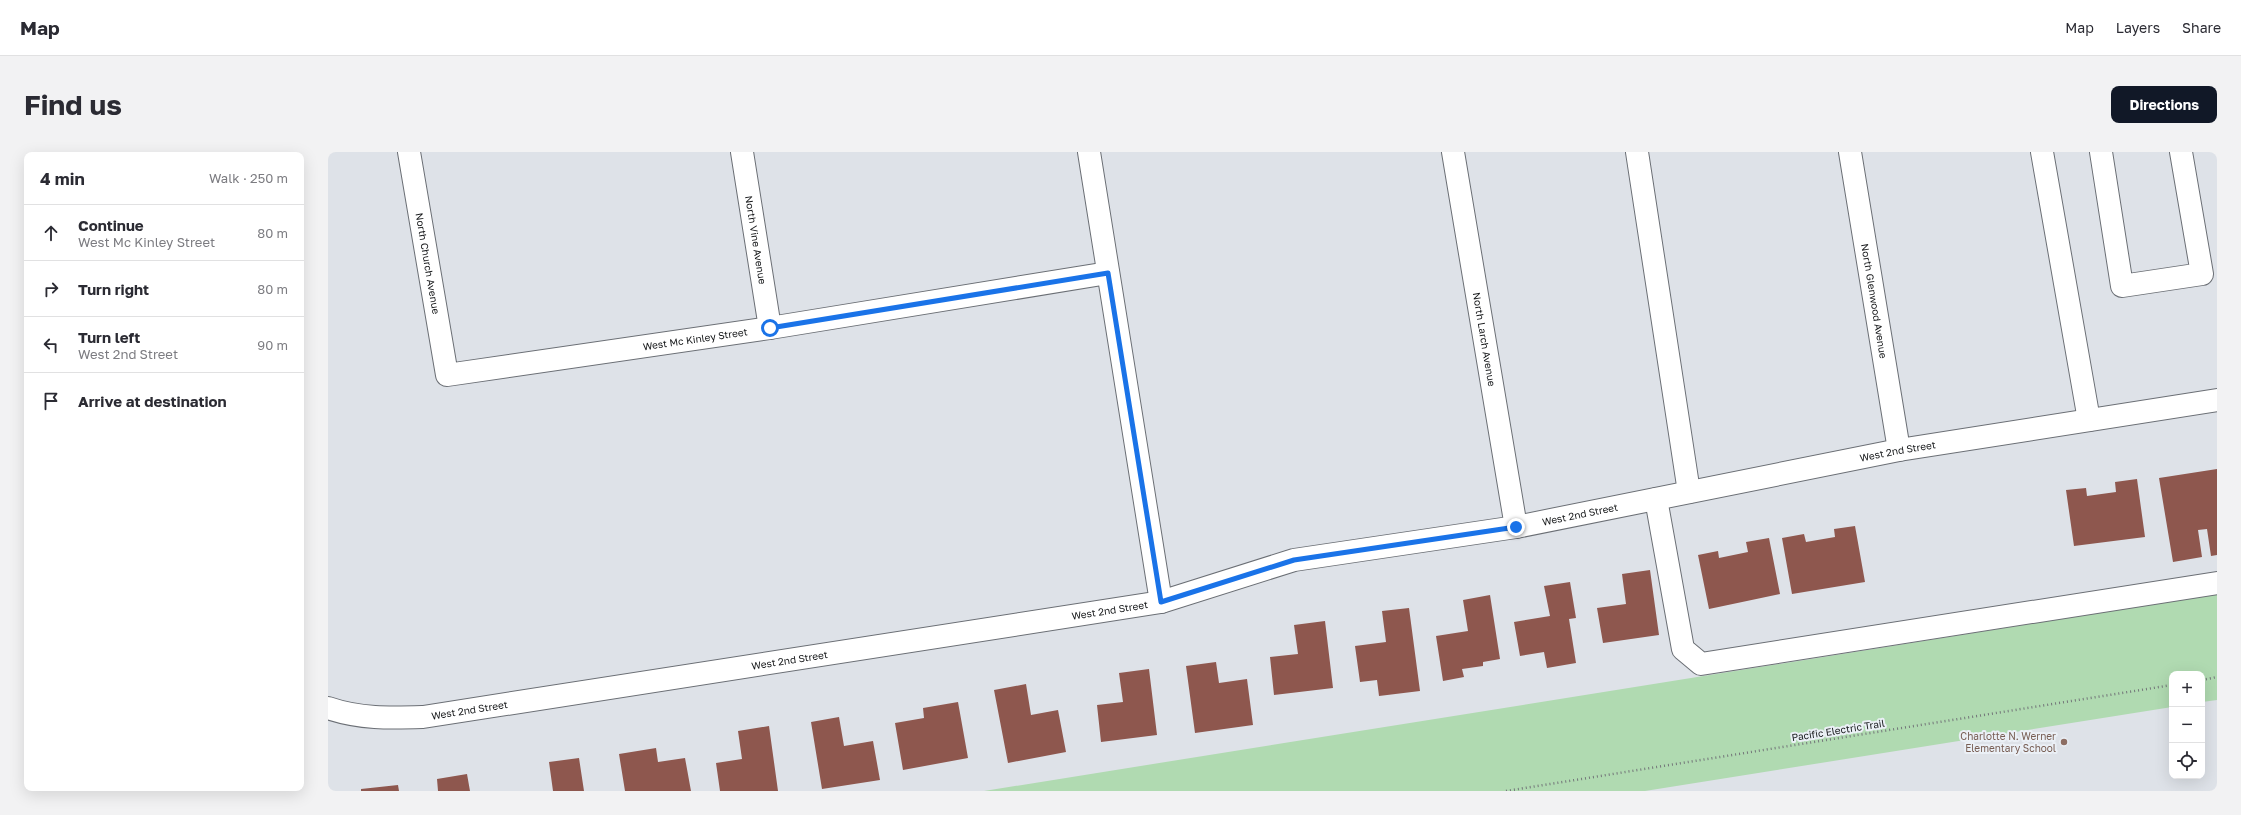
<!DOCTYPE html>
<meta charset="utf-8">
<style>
:root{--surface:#fff;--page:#f2f2f3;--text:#2b2b33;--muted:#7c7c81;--line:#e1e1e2;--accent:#111827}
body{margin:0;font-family:"Golos Text",sans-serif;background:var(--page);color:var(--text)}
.controls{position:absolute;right:12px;bottom:12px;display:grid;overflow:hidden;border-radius:8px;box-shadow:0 4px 16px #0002}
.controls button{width:36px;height:36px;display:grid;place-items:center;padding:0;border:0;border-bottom:1px solid var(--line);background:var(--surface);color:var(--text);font:20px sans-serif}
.stop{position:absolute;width:12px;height:12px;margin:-9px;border:3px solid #1a73e8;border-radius:50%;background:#fff}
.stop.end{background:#1a73e8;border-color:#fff;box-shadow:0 1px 4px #0008}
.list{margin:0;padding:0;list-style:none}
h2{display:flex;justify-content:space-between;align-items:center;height:52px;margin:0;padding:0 16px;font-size:17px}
h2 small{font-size:13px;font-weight:400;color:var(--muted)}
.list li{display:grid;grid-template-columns:26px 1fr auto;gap:12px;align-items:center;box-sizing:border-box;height:56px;padding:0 16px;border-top:1px solid var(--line)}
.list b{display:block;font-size:15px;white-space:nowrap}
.list p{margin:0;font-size:13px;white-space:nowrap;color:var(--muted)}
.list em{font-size:13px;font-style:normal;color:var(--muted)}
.icon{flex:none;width:22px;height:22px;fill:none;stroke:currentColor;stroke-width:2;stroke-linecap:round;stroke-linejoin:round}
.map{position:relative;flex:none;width:1889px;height:639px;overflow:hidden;border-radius:8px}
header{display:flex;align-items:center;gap:24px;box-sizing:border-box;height:56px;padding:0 20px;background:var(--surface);border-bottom:1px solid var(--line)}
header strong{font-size:19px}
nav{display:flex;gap:22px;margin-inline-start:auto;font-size:14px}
.intro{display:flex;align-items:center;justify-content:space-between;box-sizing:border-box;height:96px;padding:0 24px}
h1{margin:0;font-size:28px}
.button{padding:10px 18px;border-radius:8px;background:var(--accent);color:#fff;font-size:14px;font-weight:700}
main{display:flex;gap:24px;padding:0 24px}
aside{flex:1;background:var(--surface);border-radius:8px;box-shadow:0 4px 16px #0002}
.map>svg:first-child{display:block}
.green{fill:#b0dab1}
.building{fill:#8e574e}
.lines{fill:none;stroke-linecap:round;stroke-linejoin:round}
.minor-casing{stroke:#6b6f75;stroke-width:24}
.path{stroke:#737679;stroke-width:2.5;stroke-dasharray:1 3;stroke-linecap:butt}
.minor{stroke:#fff;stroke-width:22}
.route{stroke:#1a73e8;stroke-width:5}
.education-dot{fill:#8d6e63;stroke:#ebf0f6;stroke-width:1.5}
.labels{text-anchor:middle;stroke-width:4;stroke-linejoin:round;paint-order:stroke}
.street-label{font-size:10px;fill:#151719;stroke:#ebf0f6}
.education-label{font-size:10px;fill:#785e54;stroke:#ebf0f6;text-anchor:end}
</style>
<header>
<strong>Map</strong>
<nav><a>Map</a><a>Layers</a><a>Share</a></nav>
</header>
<div class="intro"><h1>Find us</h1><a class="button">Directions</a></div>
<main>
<aside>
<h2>4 min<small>Walk · 250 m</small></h2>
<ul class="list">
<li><svg class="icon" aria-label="ahead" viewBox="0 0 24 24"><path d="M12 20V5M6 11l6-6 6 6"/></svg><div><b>Continue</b><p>West Mc Kinley Street</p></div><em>80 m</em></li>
<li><svg class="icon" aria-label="right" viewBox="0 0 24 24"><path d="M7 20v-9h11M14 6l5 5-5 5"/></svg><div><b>Turn right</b></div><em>80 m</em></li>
<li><svg class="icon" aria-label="left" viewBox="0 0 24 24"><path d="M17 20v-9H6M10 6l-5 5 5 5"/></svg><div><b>Turn left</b><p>West 2nd Street</p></div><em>90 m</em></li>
<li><svg class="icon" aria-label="arrive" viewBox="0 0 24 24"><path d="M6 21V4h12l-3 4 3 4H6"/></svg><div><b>Arrive at destination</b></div></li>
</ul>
</aside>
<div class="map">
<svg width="1889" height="639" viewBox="0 0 1889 639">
<rect width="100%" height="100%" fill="#dee2e8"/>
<path class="green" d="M1889,442V548L1874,550V522H1844V555L1317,639H656Z"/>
<path class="building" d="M1889,317V403L1883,404L1879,377L1870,378L1874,405L1845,410L1831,326Z
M1809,327L1817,385L1746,394L1738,338L1758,336L1759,344L1788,340L1787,330Z
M1527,374L1537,430L1464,442L1454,386L1476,382L1478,390L1507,385L1506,377Z
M1441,386L1452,442L1381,457L1370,403L1390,399L1391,406L1420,400L1418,390Z
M1322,418L1331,483L1275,491L1269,456L1298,452L1294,422Z
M1242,430L1248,466L1241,467L1248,511L1219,516L1216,500L1192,504L1186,470L1222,464L1216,434Z
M1162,443L1172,507L1155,510V514L1134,517L1136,525L1115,529L1108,484L1140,479L1135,448Z
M1081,456L1092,539L1051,544L1049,528L1032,530L1027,494L1058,490L1054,459Z
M997,469L1005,536L946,543L942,505L970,502L966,473Z
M888,510L891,531L919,527L925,573L867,581L858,514Z
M821,517L829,583L773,590L769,553L795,550L791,521Z
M698,532L703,563L730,558L738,600L680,611L666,538Z
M630,550L640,606L575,618L567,571L596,566L595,556Z
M511,565L516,594L545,589L552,628L494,637L483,570Z
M441,574L450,639H392L388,611L414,607L410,579Z
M328,596L330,610L357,606L363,639H297L291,602Z
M251,606L256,639H225L221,610Z
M139,622L142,639H110L109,627Z
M70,633L71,639H33V637Z"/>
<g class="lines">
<g class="minor-casing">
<g id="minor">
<path id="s1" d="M81,0L119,223L442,176L780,121"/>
<path id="s2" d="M414,0L442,176"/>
<path d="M761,0L833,450"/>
<path id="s3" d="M1125,0L1188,375"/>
<path d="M1309,0L1361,340"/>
<path id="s4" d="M1522,0L1571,298"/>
<path d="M1714,0L1761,268"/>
<path d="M1773,0L1794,134L1874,122L1853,0"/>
<path d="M1328,347L1355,497L1373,512L1889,431"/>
<path id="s5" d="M0,556C32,567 62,566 95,565L833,450L966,408L1188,375L1571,298L1889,248"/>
</g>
</g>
<path class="path" d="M1874,528L1889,525
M1178,639L1844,533"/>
<use href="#minor" class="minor"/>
</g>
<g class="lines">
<path class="route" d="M442,176L780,121L833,450L966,408L1188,375"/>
</g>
<circle class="education-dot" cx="1736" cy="590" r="4"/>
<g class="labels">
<g class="street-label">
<text dy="4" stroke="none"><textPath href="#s2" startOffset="89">North Vine Avenue</textPath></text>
<text dy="4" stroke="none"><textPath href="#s1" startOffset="113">North Church Avenue</textPath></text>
<text dy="4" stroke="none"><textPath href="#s4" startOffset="151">North Glenwood Avenue</textPath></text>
<text dy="4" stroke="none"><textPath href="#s1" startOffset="477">West Mc Kinley Street</textPath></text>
<text dy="4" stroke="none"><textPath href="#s3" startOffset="190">North Larch Avenue</textPath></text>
<text dy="4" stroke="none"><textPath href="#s5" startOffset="1596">West 2nd Street</textPath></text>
<text dy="4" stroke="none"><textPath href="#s5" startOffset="1272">West 2nd Street</textPath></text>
<text dy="4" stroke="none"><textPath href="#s5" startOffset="791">West 2nd Street</textPath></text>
<text dy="4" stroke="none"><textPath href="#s5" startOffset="467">West 2nd Street</textPath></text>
<text dy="4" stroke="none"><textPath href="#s5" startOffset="143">West 2nd Street</textPath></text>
<text transform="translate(1510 578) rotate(-9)" y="4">Pacific Electric Trail</text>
</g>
<g class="education-label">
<text x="1728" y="588">Charlotte N. Werner<tspan x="1728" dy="12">Elementary School</tspan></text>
</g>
</g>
</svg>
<div class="controls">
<button>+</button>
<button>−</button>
<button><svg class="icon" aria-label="locate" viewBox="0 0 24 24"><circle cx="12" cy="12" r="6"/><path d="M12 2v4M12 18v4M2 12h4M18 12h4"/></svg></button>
</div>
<div class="stop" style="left:442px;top:176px"></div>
<div class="stop end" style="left:1188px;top:375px"></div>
</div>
</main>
